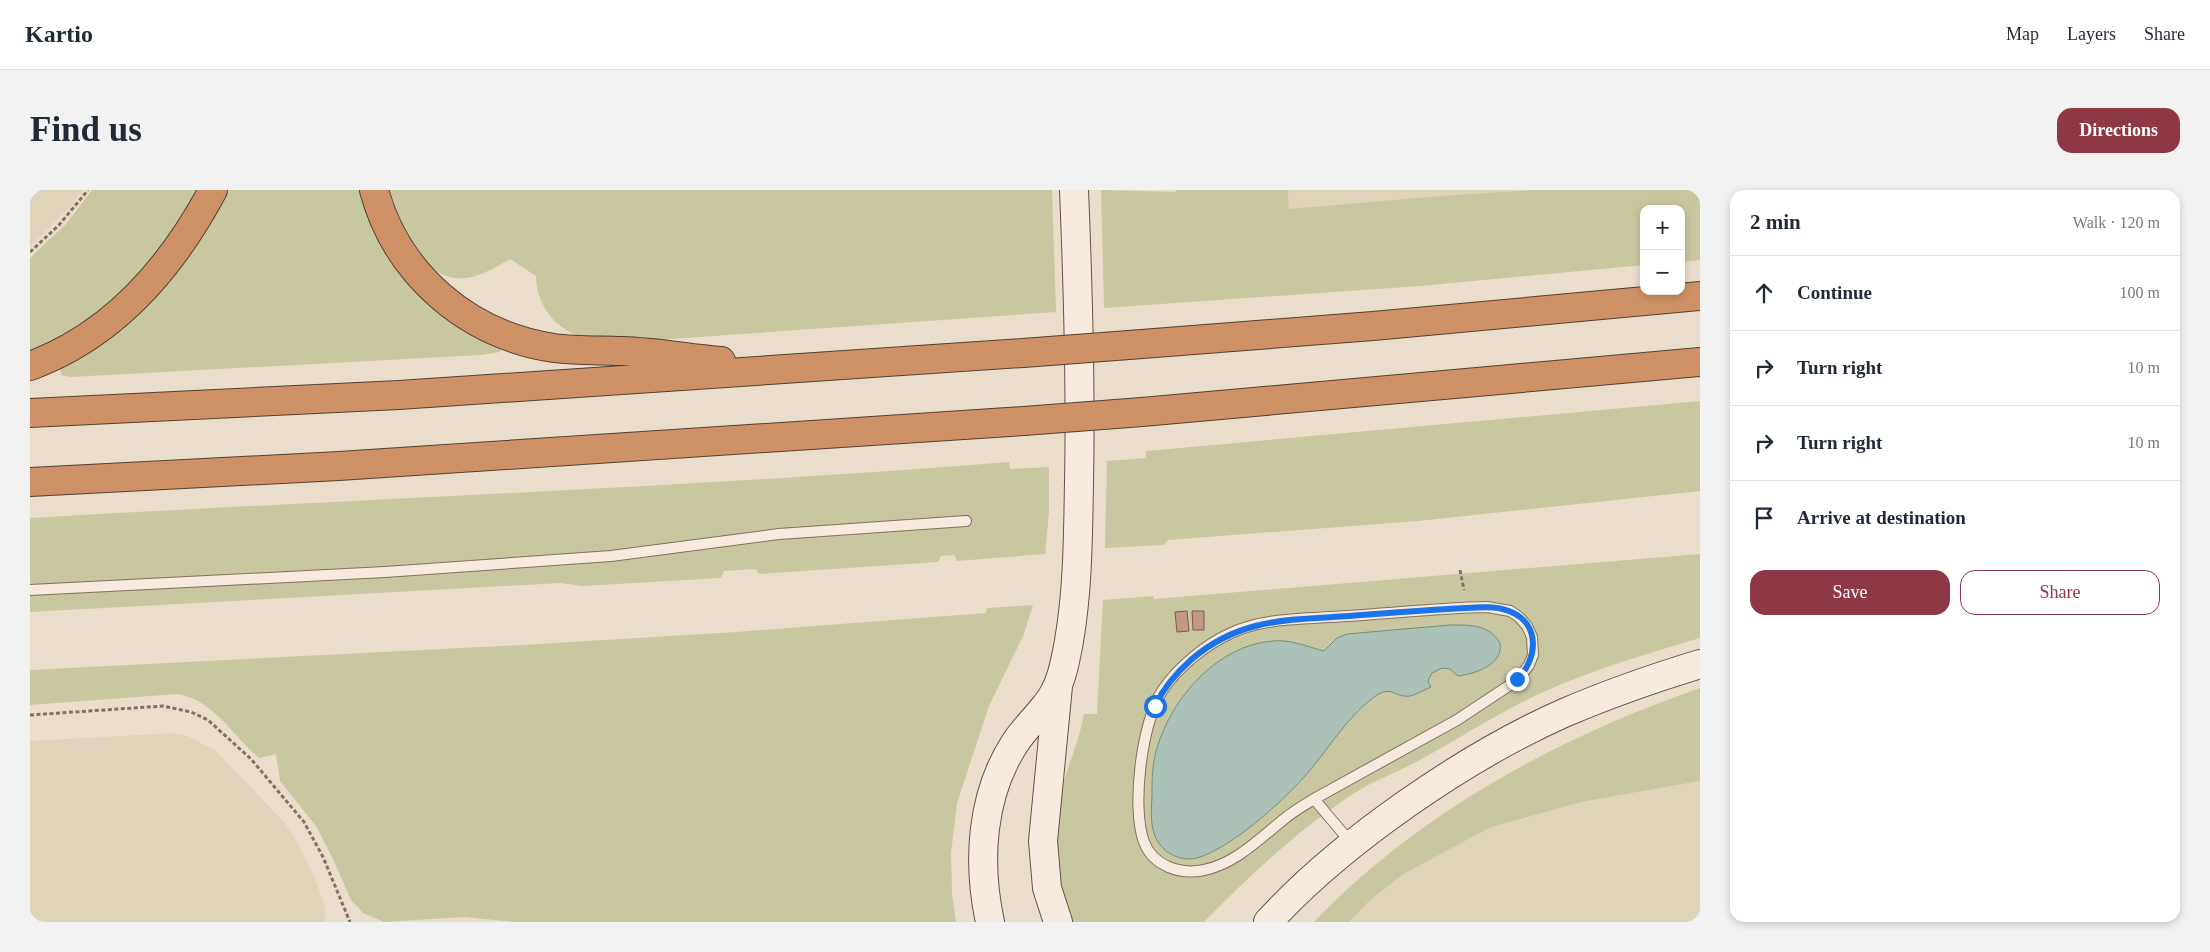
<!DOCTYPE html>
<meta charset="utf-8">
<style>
:root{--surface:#fff;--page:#f2f2f3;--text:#1f2937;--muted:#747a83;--line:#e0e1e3;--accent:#8f3845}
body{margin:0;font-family:"Times New Roman",serif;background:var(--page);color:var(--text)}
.controls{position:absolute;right:15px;top:15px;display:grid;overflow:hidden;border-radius:10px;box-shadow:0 2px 8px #0003}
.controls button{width:45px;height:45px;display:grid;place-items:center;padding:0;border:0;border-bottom:1px solid var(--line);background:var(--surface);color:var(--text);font:25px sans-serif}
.stop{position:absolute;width:15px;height:15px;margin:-11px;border:4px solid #1a73e8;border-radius:50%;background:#fff}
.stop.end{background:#1a73e8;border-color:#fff;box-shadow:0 1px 5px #0008}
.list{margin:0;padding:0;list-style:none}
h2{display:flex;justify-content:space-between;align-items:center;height:65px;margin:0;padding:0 20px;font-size:21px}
h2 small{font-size:16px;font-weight:400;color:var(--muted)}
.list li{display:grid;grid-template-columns:32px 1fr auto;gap:15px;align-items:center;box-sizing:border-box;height:75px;padding:0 20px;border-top:1px solid var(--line)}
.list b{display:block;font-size:19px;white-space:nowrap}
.list em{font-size:16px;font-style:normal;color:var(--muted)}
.actions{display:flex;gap:10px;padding:15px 20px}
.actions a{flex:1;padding:11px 0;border:1px solid var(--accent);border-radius:15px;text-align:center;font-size:18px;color:var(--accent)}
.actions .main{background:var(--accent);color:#fff}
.icon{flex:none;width:28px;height:28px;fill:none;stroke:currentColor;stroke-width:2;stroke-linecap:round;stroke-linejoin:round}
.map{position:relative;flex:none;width:1670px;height:732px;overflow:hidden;border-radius:15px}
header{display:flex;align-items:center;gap:30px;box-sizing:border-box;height:70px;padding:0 25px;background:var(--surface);border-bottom:1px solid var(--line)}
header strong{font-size:24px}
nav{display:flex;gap:28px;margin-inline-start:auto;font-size:18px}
.intro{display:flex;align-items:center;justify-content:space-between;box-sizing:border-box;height:120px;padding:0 30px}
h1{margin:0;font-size:35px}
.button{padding:12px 22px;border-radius:15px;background:var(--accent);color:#fff;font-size:18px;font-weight:700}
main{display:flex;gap:30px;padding:0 30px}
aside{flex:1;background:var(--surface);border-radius:15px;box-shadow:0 2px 8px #0003}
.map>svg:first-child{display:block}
.farmland{fill:#dfd4ba}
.green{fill:#c8c7a0}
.water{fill:#abc0b7;stroke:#728e83}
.building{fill:#c49786;stroke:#83584a}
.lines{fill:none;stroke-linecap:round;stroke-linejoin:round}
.service-casing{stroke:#866f61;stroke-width:12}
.secondary-casing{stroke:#685144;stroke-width:30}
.motorway-casing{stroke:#553f35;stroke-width:30}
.path{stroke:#866f61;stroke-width:3;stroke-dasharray:4 2.5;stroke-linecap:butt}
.service{stroke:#f6ebde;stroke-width:10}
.secondary{stroke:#f6ebde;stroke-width:28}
.motorway{stroke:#cf9267;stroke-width:28}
.motorway-bridge-casing{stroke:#553f35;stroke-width:30;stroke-linecap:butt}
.motorway-bridge{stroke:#cf9267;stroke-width:28}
.route{stroke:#1a73e8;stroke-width:6}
</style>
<header>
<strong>Kartio</strong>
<nav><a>Map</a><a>Layers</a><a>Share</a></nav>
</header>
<div class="intro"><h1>Find us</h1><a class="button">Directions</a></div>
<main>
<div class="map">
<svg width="1670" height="732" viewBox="0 0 1670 732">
<rect width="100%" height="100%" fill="#ebddcc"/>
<path class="farmland" d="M0,0H53L39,18L0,57Z
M1258,0H1502L1422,5L1259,20Z
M144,543L158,546L186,561L254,632L269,655L283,683L295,716V732H0V551Z
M1670,591V732H1319L1338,712L1372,685L1459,638L1551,612Z"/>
<path class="green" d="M62,0H170L139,52L77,118L29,150L0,163V68L36,34Z
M195,0H333L471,157L470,162L451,165L40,187L31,185L30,178Z
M356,0H1022L1026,122L641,149C617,150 594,150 571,148C564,147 554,148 548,146C521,135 507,113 506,86L480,69C468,76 455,84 441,87C393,99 370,33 356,0Z
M1071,0L1146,2V0H1258L1259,19L1422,5L1502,0H1670V70L1651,72V19H1614V75L1390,96L1074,118Z
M1670,211V301L1388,331L1138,350L1134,355L1075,358L1077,271L1116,268V261Z
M979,272L980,279L1019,277V323L1015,364L927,371L924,365L911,366L908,372L729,384L726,379L694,381L691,388L552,396L531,393L0,422V328C326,309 653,298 979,272Z
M1670,364V448C1616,464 1561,480 1509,504C1468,523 1430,548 1390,570C1368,582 1344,590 1323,604C1268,640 1220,685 1174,732H1042C1023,699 1021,641 1030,605C1037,578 1049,552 1054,524H1067L1073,410L1123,406L1124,409Z
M1003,415L994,444L959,516L927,613L921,663L922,704L926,732H485L434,727L354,732L333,723L321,710L303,669L286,636L250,591L246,564L229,568C202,545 184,510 147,504L0,515V480L492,455L706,442L956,423L957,418Z
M1670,498V591L1551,612L1459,638L1372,685L1338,712L1319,732H1284C1388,623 1529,547 1670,498Z"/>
<path class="water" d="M1420,435C1439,435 1459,434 1470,453C1474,475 1444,484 1428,486L1420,479L1412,478L1402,483L1398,491L1401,497C1394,500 1386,505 1380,506C1364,508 1362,494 1344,507C1316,528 1298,560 1275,586C1251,613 1201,658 1167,668C1156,671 1143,667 1135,660C1119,646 1121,625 1122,606C1122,590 1122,573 1127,558C1142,507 1188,455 1243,451C1260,449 1278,457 1294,461L1307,448L1317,444Z"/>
<path class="building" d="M1157,421L1159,441L1147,442L1145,422Z
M1162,421H1174V440H1163Z"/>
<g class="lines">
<g class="service-casing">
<path id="service" d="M0,400L355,382L581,366L749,344L936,331
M1284,609C1273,616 1262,622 1253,630C1229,649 1205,674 1174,680C1150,685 1123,676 1114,652C1101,617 1112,532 1132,501C1148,477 1175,455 1201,443C1236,427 1279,429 1317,426C1363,423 1410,418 1457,417L1480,421L1489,427L1497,436L1502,447L1503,465L1499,475L1492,484L1480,495L1427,530L1284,609L1322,654"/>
</g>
<g class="secondary-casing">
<path id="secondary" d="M960,732C947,672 951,605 985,553C994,539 1006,528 1016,515C1031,497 1035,473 1039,451C1048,399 1048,345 1049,292C1051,194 1048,97 1044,0
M1028,732L1017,698L1013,651L1028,496
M1238,732C1311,652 1435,567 1534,523C1578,504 1624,488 1670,474"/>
</g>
<g class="motorway-casing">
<path id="motorway" d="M344,0C367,85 438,145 524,158C547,161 570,160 592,161C625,162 658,168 691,171
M1099,155L1343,136L1670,106
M0,176C84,145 142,77 183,0
M1112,222L1670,172
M0,223L369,205L993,163
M0,292L309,276L994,231"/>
</g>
<path class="path" d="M0,62L29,35L58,0
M1430,380L1434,400
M0,525L133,516L161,522L178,530L221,569L274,632L293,667L320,732"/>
<use href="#service" class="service"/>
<use href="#secondary" class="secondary"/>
<use href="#motorway" class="motorway"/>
<g class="motorway-bridge-casing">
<path id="motorway-bridge" d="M993,163L1099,155
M994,231L1112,222"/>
</g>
<use href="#motorway-bridge" class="motorway-bridge"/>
</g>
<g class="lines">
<path class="route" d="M1125,516C1134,497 1146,483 1162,469C1210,428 1259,430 1319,426C1358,423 1397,420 1436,418C1451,417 1466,416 1479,421C1511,433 1508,470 1487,489"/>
</g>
</svg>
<div class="controls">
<button>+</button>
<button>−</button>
</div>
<div class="stop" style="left:1125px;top:516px"></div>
<div class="stop end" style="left:1487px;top:489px"></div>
</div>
<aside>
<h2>2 min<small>Walk · 120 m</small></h2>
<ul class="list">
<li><svg class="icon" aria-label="ahead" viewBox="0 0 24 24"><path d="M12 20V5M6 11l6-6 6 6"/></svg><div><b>Continue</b></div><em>100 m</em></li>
<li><svg class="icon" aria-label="right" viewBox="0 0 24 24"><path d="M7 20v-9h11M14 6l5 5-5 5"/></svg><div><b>Turn right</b></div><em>10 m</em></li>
<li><svg class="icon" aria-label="right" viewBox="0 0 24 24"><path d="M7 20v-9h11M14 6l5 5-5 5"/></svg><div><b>Turn right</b></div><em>10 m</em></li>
<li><svg class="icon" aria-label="arrive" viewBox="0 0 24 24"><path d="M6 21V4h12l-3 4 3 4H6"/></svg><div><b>Arrive at destination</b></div></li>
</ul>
<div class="actions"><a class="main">Save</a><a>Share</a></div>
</aside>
</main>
